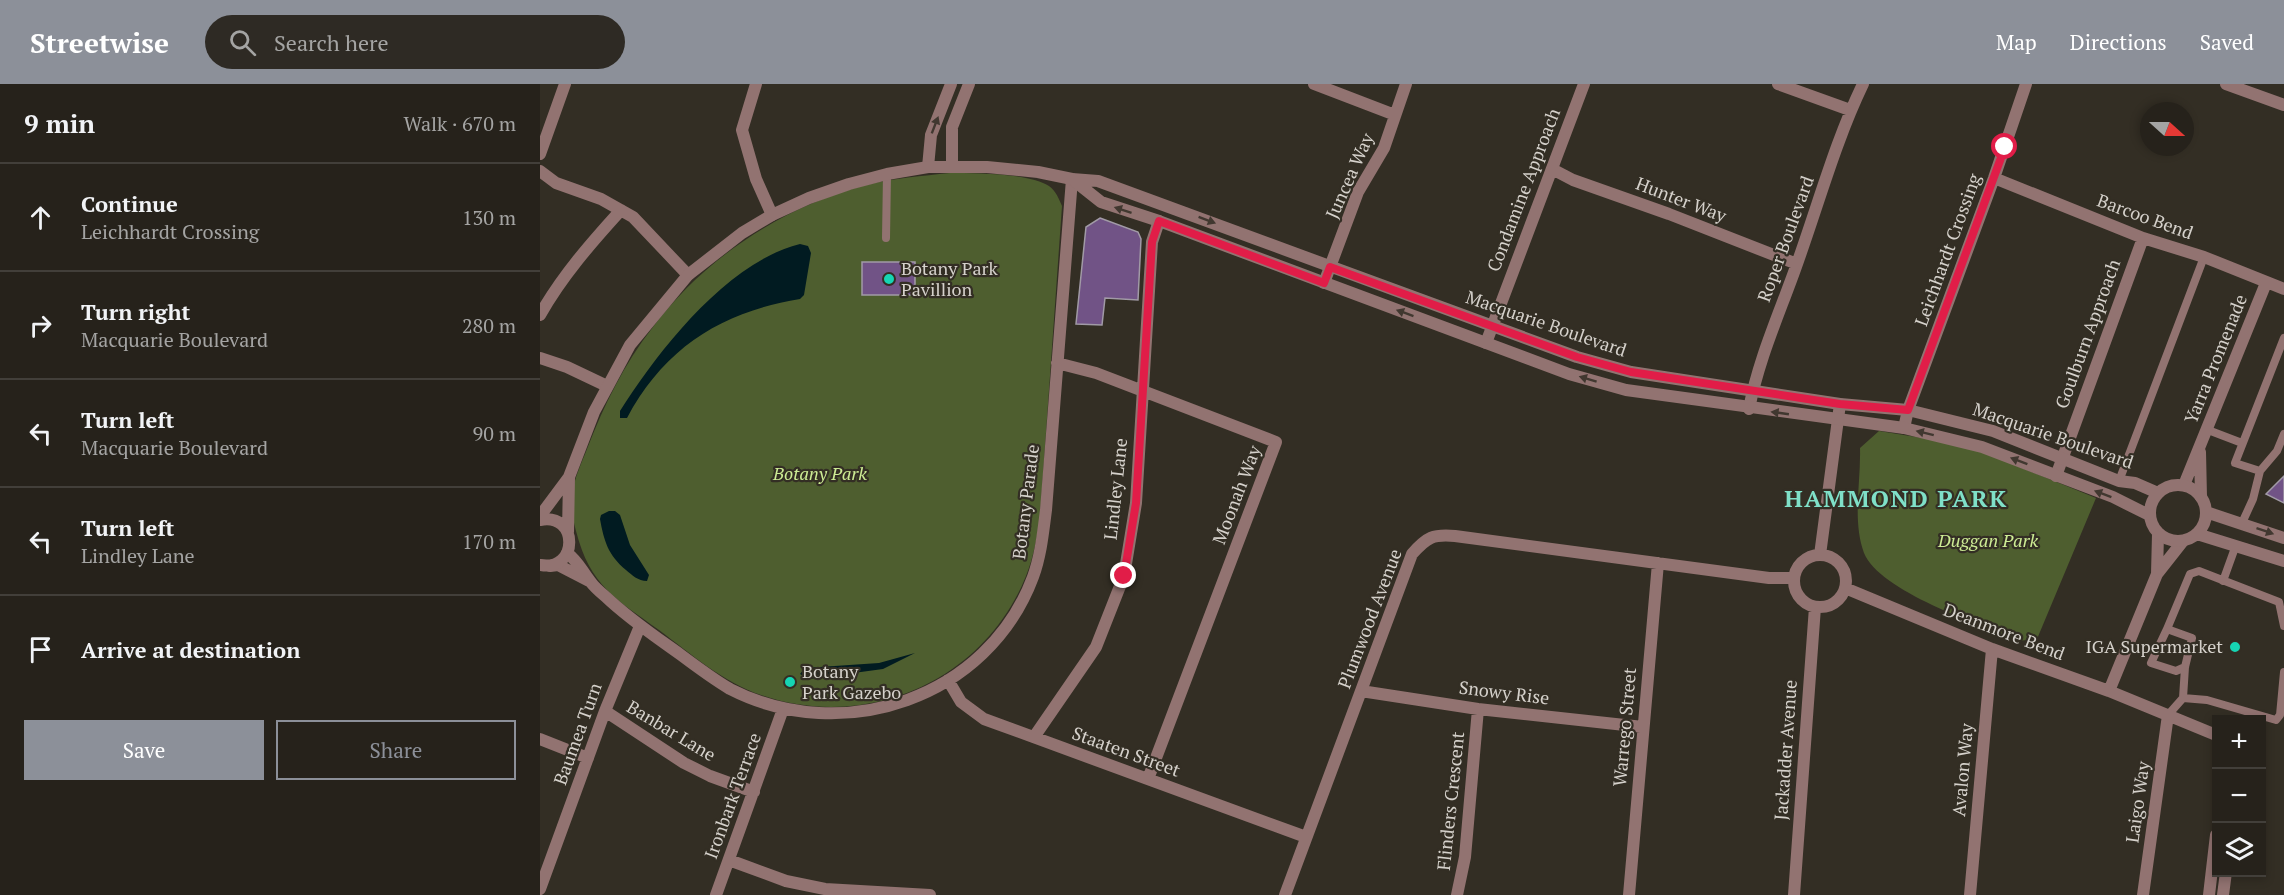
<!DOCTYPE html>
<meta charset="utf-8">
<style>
:root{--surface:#26221b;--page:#2e2a24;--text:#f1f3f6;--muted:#a4a4a3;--line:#423f3a;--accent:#8c9099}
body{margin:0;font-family:"PT Serif",serif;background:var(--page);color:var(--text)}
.controls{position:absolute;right:18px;bottom:18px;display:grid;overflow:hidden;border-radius:0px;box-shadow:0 3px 9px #0003}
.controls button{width:54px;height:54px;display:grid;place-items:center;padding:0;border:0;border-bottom:2px solid var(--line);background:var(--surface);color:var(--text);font:30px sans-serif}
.compass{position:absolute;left:1600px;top:18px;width:54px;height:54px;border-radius:50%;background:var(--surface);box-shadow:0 3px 9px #0003;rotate:111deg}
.stop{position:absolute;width:18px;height:18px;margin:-14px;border:4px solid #e11d48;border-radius:50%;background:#fff}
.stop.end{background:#e11d48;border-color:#fff;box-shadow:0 2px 6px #0008}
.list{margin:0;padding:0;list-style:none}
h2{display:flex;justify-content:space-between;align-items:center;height:78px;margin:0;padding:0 24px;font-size:26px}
h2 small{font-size:20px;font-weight:400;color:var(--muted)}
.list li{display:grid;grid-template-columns:39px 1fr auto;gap:18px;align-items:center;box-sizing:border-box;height:108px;padding:0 24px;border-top:2px solid var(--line)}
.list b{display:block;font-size:22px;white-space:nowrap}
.list p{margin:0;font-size:20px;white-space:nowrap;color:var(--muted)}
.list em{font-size:20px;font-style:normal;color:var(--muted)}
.actions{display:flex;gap:12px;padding:18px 24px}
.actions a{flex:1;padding:14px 0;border:2px solid var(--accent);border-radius:0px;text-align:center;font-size:21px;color:var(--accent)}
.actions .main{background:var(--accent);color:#fff}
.icon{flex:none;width:33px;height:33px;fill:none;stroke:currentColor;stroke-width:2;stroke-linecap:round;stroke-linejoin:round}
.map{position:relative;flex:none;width:1744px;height:811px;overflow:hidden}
header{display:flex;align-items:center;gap:36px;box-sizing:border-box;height:84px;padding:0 30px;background:var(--accent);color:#fff}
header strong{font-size:28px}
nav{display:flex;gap:33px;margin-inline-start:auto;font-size:21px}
.search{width:420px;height:54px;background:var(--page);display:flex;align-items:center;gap:15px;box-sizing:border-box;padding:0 21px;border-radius:33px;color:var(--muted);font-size:22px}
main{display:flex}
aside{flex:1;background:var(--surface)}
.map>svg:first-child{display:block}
.green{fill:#4e5e2f}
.water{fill:#011b21}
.building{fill:#715386;stroke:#a19aa6;stroke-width:1.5}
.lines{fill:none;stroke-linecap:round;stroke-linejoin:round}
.service{stroke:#927371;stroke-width:8}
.minor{stroke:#927371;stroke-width:12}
.tertiary{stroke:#927371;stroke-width:12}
.oneway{fill:#413830}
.route{stroke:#e11d48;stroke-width:8}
.poi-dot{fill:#16d5b3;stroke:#332e24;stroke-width:2}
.labels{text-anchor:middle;stroke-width:4.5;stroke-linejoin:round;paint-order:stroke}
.street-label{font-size:18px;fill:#d5d1cb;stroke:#332e24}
.poi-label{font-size:18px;fill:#d5d1cb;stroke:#332e24;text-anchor:start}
.park-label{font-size:18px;font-style:italic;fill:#cdec94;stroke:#332e24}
.district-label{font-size:24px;font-weight:bold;letter-spacing:1.5px;fill:#7fe0c8;stroke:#332e24}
</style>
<header>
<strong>Streetwise</strong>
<div class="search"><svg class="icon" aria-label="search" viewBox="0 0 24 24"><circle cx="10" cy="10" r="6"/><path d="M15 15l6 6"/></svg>Search here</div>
<nav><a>Map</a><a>Directions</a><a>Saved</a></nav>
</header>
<main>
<aside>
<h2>9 min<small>Walk · 670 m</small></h2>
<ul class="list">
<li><svg class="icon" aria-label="ahead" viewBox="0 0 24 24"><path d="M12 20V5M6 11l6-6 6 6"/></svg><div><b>Continue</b><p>Leichhardt Crossing</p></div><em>130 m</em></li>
<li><svg class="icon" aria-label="right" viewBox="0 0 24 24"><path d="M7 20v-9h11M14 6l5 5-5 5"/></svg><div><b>Turn right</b><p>Macquarie Boulevard</p></div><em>280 m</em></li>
<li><svg class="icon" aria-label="left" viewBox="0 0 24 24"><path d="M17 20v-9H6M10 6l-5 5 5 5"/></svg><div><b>Turn left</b><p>Macquarie Boulevard</p></div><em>90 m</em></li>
<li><svg class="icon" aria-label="left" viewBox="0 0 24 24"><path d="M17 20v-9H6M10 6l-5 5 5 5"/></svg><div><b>Turn left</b><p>Lindley Lane</p></div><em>170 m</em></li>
<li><svg class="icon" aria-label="arrive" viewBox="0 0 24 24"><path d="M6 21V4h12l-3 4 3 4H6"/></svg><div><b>Arrive at destination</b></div></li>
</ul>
<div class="actions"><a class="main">Save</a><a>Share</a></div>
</aside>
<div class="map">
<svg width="1744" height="811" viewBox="0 0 1744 811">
<rect width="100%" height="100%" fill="#332e24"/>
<path class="green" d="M410,89C435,89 488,89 509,102C516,107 519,115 522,122L500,433C497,453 494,472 486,492C444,597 327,648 221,611C183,598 151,570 119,546C76,515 50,502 36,447C33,435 30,423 32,411C34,395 41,380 47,365C64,321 84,280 113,243C165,174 242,123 326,101C354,94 382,92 410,89Z
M1339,347L1407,358L1440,367L1556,414L1497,555L1478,557C1441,541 1339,507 1324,469C1312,436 1321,399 1320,364Z"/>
<path class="water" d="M260,160L268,162L271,169L264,211L260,215C182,228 125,263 87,334H80V327C118,267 187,178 260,160Z
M69,427H75L80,431L90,461L109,491L107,497C98,497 92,491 86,486C68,471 64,457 60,435L61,431Z
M375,569L343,585L269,595L260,590L265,584L339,579Z"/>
<path class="building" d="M560,134L598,148L601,155L598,216L565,214L562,241L536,240L546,143Z
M322,178H375V211H322Z
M1744,392V419L1726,410Z"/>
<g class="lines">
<path class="service" d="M346,154L347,90
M1668,346L1702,359
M1720,387L1695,379L1744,254
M1579,397L1664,173
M1702,439L1713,415L1720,387L1737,367L1744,350
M1683,497L1696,461
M1744,542L1739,518L1659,487L1650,490L1627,545L1652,554L1645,583L1643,614L1667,616L1736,636L1740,631L1744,588
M1627,545L1611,579L1636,587L1645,583
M1628,631L1643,614"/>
<path class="minor" d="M216,0L202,46L216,95L232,131
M774,0L855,31
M1238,0L1310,26
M1686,0L1744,21
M0,70L25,0
M412,82V43L429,0
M388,83L391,51L411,0
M1012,85L1033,96L1129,130L1257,180
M0,87L16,99L61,115L93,133L148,191
M1454,94L1603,154L1664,173L1744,205
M784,199L818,108L844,64L866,0
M0,231C22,192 51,159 81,126
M946,259L1044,0
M0,274L27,283L67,302
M517,279L556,289L736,358L608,695
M1209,325C1219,273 1241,226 1258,177C1279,118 1296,56 1323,0
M1364,344L1368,326L1454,94L1486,0
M1660,368L1661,413
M1516,392L1603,154
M1644,401L1726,199
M27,469C39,478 41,486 50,497C54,503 60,508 66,513C89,535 116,553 141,571C157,583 173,595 190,605C303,663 448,614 493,493C501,471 503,449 506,426L532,95
M1254 497a26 26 0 1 1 52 0a26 26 0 1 1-52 0Z
M1280,471L1300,320
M10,482L18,481L49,497
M1617,490L1618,450
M1305,504L1452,565L1569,607L1676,651
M408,596L421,618L444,635L766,753
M821,607L938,625L1103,643
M1569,607L1617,490L1643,457
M65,627L144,679L170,692L214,708
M494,653L556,563L584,492L596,419L612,158L619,137
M0,655L48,674
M189,776L246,797L285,805L390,811
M0,805L65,627L100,542
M176,811L243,625
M745,811L872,470C887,453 893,450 915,452L1229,494H1254
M917,811L925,773L938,625
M1089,811L1118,479
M1254,811L1275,523
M1430,811L1452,565
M1603,811L1628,631
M1669,811L1676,751
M1683,811L1686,788"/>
<path class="tertiary" d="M532,95L561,118L619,137L1029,290L1086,306L1364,344L1442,363L1573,413L1609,431
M1610 429a28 28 0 1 1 56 0a28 28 0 1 1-56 0Z
M1666,428L1744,454
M0,432L29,393L54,328L90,261L148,191L202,149L232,131L269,114L309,100L347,90L388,83H447L498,88L532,95L558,97L1037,273L1091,288L1300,320L1368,326L1453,347L1579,397L1595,399L1618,409
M0,436C39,428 39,488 0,481
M28,448L29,394
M1657,450L1744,477"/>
</g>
<defs><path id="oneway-solid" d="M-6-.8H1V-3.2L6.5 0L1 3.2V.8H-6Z" transform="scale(1.5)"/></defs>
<g class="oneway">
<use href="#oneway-solid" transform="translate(395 41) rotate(-69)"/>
<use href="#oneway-solid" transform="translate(583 126) rotate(-162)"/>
<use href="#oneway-solid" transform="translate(667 136) rotate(21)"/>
<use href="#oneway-solid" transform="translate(865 229) rotate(-160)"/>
<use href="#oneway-solid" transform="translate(1048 295) rotate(-163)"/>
<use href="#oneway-solid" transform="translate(1240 329) rotate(-172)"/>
<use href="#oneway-solid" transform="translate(1385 349) rotate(-166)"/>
<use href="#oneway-solid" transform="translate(1479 377) rotate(-159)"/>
<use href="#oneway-solid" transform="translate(1563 410) rotate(-159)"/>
<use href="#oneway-solid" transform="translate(1725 447) rotate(19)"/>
</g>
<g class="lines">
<path class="route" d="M584,492L596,419L612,158L619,137L784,199L790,183L1037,273L1091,288L1300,320L1368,326L1465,63"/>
</g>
<g class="poi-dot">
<circle cx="349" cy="195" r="6"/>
<circle cx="1695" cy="563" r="6"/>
<circle cx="250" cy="598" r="6"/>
</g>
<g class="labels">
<g class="street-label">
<text transform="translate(810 92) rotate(-66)" y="6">Juncea Way</text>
<text transform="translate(984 106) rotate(-69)" y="6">Condamine Approach</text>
<text transform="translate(1141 116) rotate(21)" y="6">Hunter Way</text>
<text transform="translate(1605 133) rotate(20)" y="6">Barcoo Bend</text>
<text transform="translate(1246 155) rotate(-70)" y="6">Roper Boulevard</text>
<text transform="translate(1408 166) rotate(-70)" y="6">Leichhardt Crossing</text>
<text transform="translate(1006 240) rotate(19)" y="6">Macquarie Boulevard</text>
<text transform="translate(1548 250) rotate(-70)" y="6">Goulburn Approach</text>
<text transform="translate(1676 275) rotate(-68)" y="6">Yarra Promenade</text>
<text transform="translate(1513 352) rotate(19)" y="6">Macquarie Boulevard</text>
<text transform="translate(576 405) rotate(-84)" y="6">Lindley Lane</text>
<text transform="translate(697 411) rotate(-69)" y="6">Moonah Way</text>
<text transform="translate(486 418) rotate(-83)" y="6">Botany Parade</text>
<text transform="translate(830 535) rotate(-69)" y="6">Plumwood Avenue</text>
<text transform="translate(1464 548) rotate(21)" y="6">Deanmore Bend</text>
<text transform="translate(964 609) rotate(7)" y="6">Snowy Rise</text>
<text transform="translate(1085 643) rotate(-85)" y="6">Warrego Street</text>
<text transform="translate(131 647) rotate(31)" y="6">Banbar Lane</text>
<text transform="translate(38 650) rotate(-70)" y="6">Baumea Turn</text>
<text transform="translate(1246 666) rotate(-86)" y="6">Jackadder Avenue</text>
<text transform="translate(586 668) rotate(20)" y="6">Staaten Street</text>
<text transform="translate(1423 686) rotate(-85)" y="6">Avalon Way</text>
<text transform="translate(193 712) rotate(-70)" y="6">Ironbark Terrace</text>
<text transform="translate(911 717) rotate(-84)" y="6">Flinders Crescent</text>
<text transform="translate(1598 718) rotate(-82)" y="6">Laigo Way</text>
</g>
<g class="poi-label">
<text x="361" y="191">Botany Park<tspan x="361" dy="21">Pavillion</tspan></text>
<text x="1683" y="569" text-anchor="end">IGA Supermarket</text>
<text x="262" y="594">Botany<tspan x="262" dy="21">Park Gazebo</tspan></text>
</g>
<g class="park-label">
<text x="280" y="396">Botany Park</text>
<text x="1448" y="463">Duggan Park</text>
</g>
<g class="district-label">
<text x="1356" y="423">HAMMOND PARK</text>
</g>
</g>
</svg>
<div class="controls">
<button>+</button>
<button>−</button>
<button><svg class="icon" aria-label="layers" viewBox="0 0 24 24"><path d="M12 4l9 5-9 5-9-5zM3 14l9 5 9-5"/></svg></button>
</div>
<svg class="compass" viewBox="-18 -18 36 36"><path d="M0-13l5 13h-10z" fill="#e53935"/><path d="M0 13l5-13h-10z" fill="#a4a4a3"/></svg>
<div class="stop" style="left:1465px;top:63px"></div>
<div class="stop end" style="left:584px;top:492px"></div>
</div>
</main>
